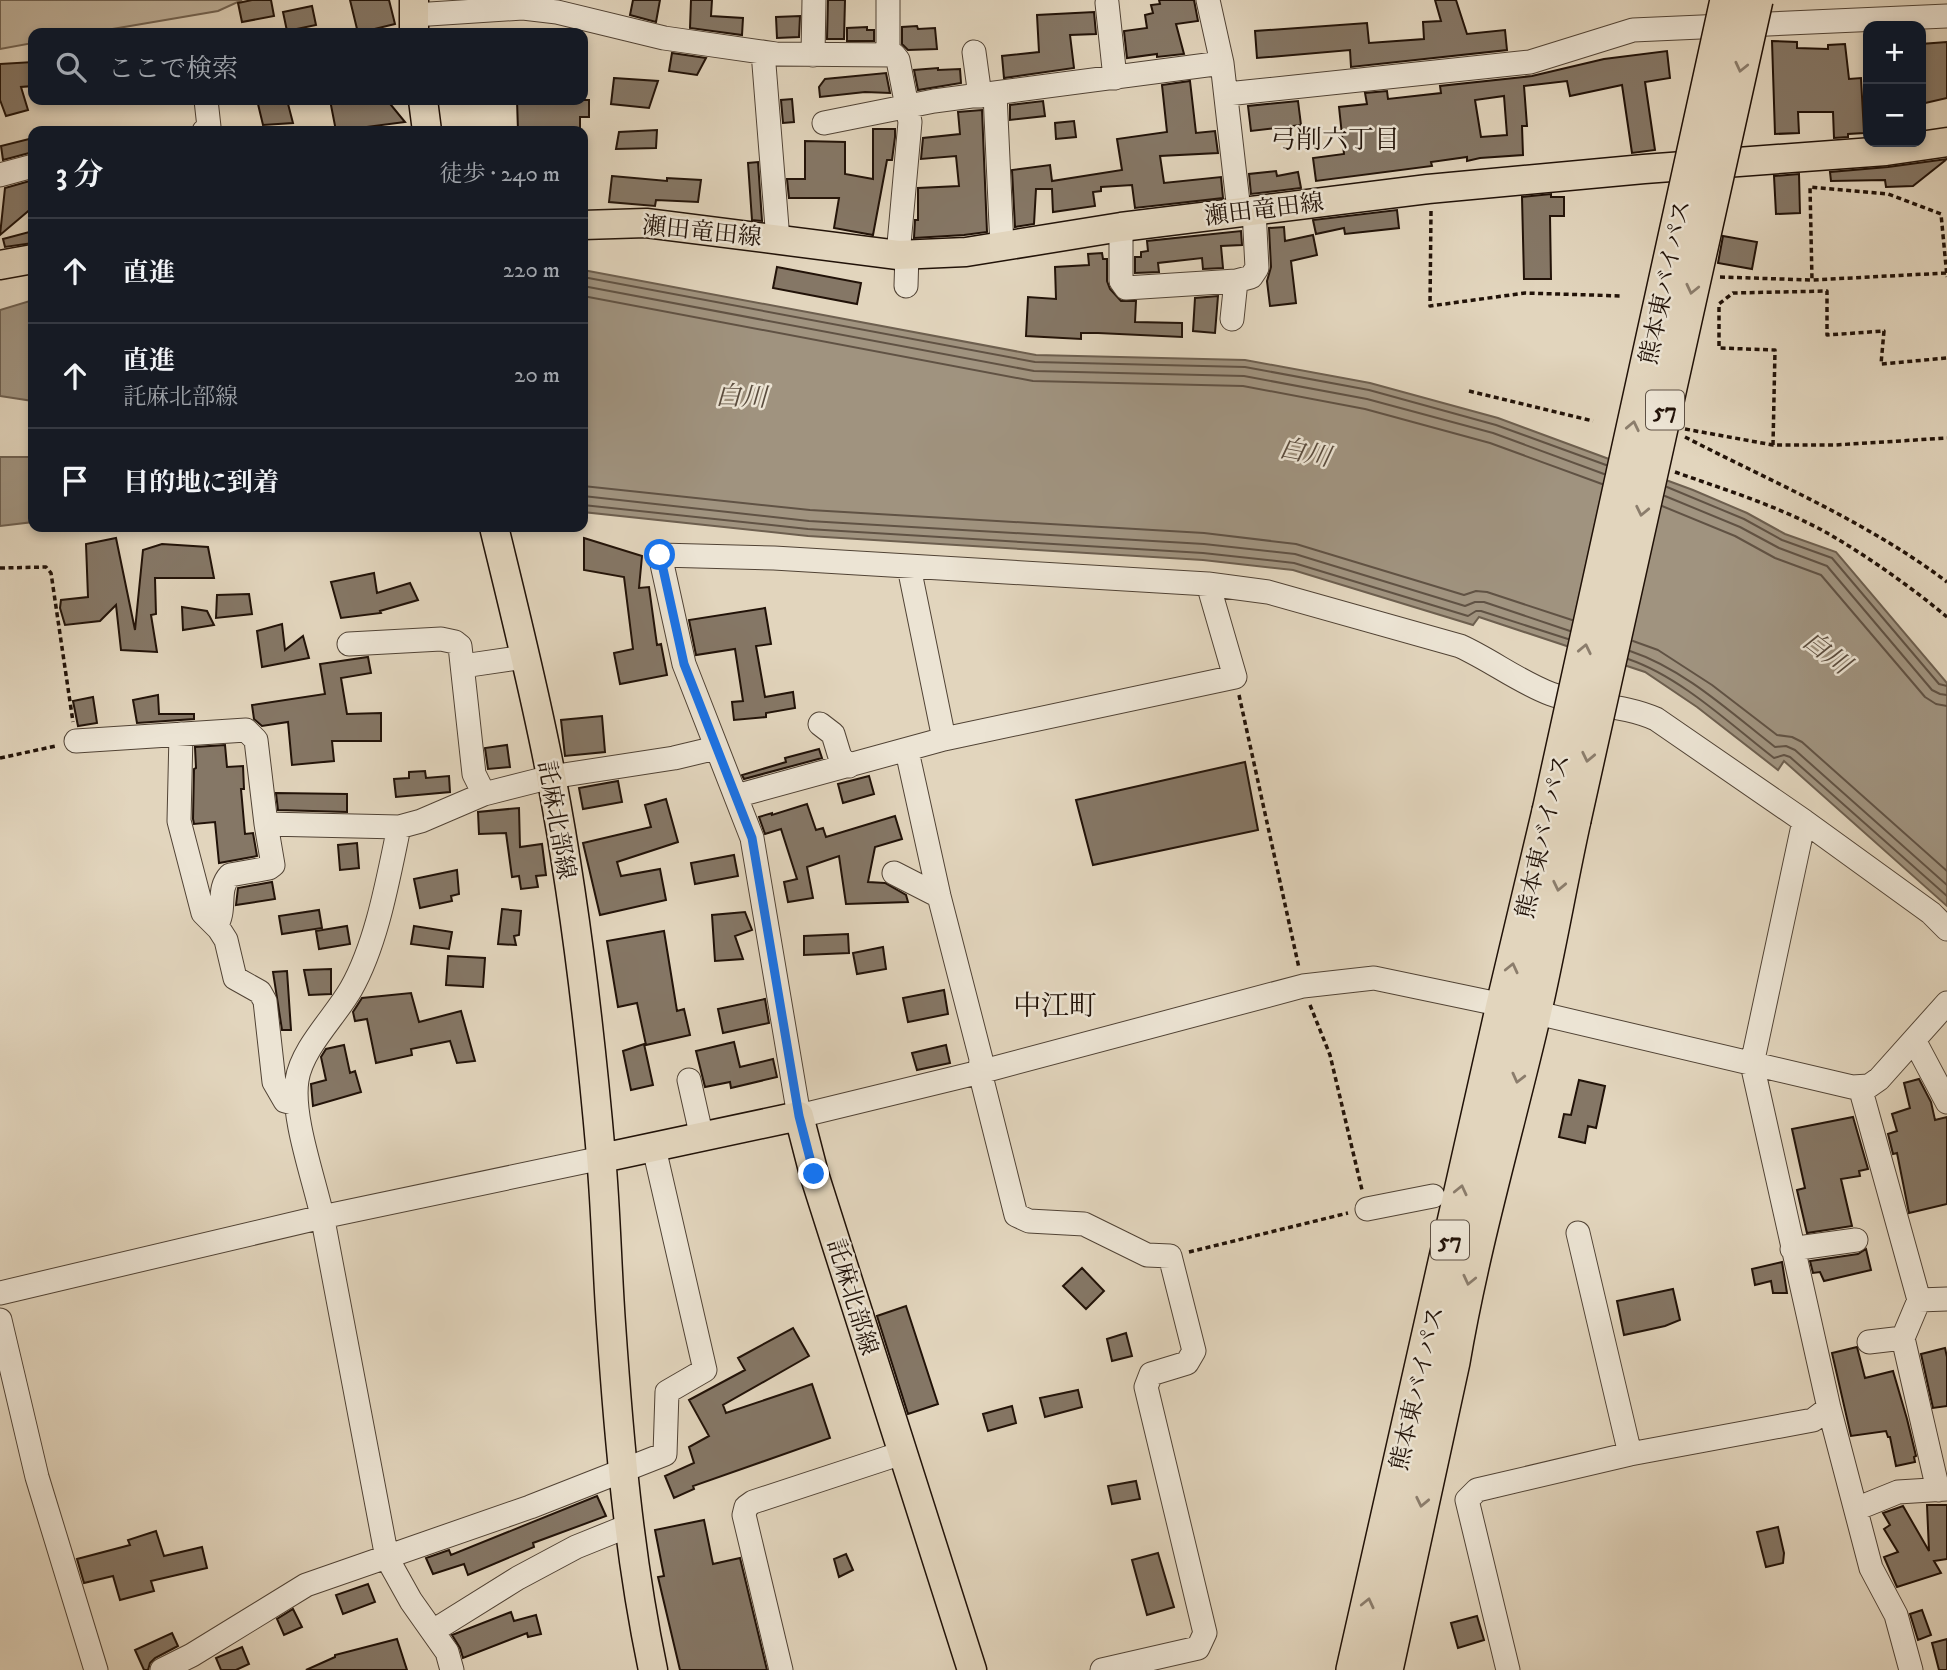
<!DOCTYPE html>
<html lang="ja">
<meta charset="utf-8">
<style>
:root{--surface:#171b24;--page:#242831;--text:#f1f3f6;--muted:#9ea1a6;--line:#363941}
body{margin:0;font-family:"IM FELL DW Pica","Noto Serif JP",serif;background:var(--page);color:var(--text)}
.controls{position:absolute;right:21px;top:21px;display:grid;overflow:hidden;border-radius:14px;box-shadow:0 4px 10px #0003}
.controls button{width:63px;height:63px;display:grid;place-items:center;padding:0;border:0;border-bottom:2px solid var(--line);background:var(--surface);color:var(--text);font:35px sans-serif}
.stop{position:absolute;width:21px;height:21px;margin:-16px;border:5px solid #1a73e8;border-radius:50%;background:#fff}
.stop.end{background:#1a73e8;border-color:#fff;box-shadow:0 2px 7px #0008}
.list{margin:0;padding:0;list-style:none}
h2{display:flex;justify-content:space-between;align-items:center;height:91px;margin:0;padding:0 28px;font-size:30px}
h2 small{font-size:23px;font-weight:400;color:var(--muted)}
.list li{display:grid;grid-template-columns:46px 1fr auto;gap:21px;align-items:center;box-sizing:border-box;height:105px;padding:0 28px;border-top:2px solid var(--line)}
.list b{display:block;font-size:26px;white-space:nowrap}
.list p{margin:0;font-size:23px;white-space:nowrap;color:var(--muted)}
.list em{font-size:23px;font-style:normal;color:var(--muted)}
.icon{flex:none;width:38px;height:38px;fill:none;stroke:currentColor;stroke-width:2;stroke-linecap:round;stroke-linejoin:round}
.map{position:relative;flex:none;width:1947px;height:1670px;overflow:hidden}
.search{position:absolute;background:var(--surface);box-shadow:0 4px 10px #0003;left:28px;top:28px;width:560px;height:77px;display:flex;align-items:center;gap:18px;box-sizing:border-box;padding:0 24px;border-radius:14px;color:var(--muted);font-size:26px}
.panel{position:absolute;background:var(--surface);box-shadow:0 4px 10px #0003;left:28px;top:126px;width:560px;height:406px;border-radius:14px}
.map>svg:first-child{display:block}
.green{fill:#c1b49e;stroke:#716353;stroke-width:2}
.water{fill:#a0937f;stroke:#6d5f4f;stroke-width:2}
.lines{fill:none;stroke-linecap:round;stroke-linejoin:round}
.shore{stroke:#605244;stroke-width:2}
.building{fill:#857766;stroke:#211208;stroke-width:2;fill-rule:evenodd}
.minor-casing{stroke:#514335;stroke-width:25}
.major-casing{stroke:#211208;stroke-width:31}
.highway-casing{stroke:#211208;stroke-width:36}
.path{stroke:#211208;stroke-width:3.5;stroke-dasharray:5 3.5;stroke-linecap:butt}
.minor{stroke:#ece4d4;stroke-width:23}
.major{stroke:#e2d5bd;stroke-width:28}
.highway{stroke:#e2d5bd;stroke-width:33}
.highway-bridge-casing{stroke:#211208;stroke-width:36;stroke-linecap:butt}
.highway-bridge{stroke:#e2d5bd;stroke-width:33}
.oneway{stroke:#8b7d6c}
.route{stroke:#1a73e8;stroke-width:9}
.labels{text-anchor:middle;stroke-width:5;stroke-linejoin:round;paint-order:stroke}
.shield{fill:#ece4d4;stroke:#5e5145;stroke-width:2}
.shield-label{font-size:23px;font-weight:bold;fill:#211208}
.street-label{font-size:24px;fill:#211208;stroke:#ece4d4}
.neighbourhood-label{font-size:26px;fill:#211208;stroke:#ece4d4}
.water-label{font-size:26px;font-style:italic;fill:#5a4c3e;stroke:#ece4d4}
.quarter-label{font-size:28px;fill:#211208;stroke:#ece4d4}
</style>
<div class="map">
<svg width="1947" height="1670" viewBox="0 0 1947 1670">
<rect width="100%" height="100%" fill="#e2d5bd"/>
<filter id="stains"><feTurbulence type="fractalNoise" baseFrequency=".00286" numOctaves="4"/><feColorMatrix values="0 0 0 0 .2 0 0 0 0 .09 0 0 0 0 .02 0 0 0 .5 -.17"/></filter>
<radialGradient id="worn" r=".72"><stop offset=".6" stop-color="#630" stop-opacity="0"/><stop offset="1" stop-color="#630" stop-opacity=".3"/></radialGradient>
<path class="green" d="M0,0H242L218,11L89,33H33V43L0,49Z"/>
<path class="water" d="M583,270L1036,355L1245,360L1370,383L1498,418L1693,490L1747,513L1785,534L1836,552L1947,683V906L1784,761L1778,770L1697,707L1645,672L1479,617L1473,625L1293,570L1203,560L808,536L583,512Z
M33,300V401L0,396V310Z
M0,457H33V522L0,526Z"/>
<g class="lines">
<path class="shore" d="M583,277L1035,362L1245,367L1369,390L1496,425L1606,465
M583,286L1034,371L1244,376L1367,399L1493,433L1604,474
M583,296L1033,381L1243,386L1365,409L1490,443L1602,484
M583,486L810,510L1204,533L1296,544L1464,595L1476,591L1487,592L1572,620
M1667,487L1744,519L1782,540L1832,558L1939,684L1947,686
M583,496L809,521L1204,544L1295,554L1465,606L1475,602H1484L1570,631
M1665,496L1740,527L1779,548L1827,566L1932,690L1940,694L1947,695
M583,505L808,529L1203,553L1294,563L1468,616L1476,611H1481L1568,639
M1662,506L1735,536L1775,558L1821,575L1925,697L1936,704L1947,706
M1633,641L1658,650L1712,685L1777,735L1792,737L1802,742L1947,871
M1630,651C1684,669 1730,712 1775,747L1786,746L1795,750L1947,885
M1628,659C1681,677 1730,724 1774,758L1784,755L1790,757L1947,896"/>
</g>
<path class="building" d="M252,0H271L274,16L242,22L238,3Z
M350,0H389L395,24L358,33Z
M633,0H660L656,22L630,15Z
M691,0H712L711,16L743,18L742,35L690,28Z
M828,0H845L844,39H827Z
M1159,0H1194L1198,21L1176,24L1184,54L1157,57V54L1127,58L1124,31L1147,28L1145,15L1153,13L1151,5L1160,4Z
M1435,0H1456L1467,34L1505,30L1507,50L1351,67L1350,50L1257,58L1255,31L1367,23L1369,43L1424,39L1423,22L1441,21Z
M312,6L316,25L287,31L283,12Z
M1094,12L1096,34L1070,35L1074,68L1004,78L1002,56L1039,52L1037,15Z
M800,16L799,37L777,38L776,17Z
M917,26L918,29L935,28L937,49L908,50L902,44V27Z
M867,27V30H874V41H847V28Z
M1772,41L1797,42V48L1828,49V45L1845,44L1849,79L1861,78L1864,133L1848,134V137L1834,138L1833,112H1798L1799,133L1775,134Z
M1947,42V98L1921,104V44Z
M1667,51L1670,78L1645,82L1655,150L1632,153L1622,85L1570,96L1567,81L1524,86L1527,126H1522L1523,155L1480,158L1467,161V157L1431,162L1432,166L1316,181L1313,158L1344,154L1339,107L1367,104L1365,93L1387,91L1388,99L1441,93L1440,86L1532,76L1604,59ZM1504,96L1507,135L1481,137L1475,100Z
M672,53L706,58L697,75L669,71Z
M33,62V86L21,87L28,110L6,116L0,100V64Z
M938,68V70L960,69L961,83L918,90L914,70Z
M886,73L890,93L865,92L820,97L819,87L825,79Z
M614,78L658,81L649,108L611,104Z
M1190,81L1196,133L1215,131L1218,153L1160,156L1164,183L1221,177L1223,198L1135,208L1132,185L1101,187V191L1093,192L1095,206L1053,212L1052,189H1036L1034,224L1015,227L1012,170L1050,165L1052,181L1122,170L1117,139L1167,132L1162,85Z
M792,99L794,122L783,123L781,100Z
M287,100L293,123L263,125L258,104Z
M330,100H387L405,122L336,131Z
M517,100H589V117H580V131H518Z
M1043,101L1045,116L1010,120V105Z
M1298,101L1301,125L1251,131L1248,106Z
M982,110L987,232L964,235L914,238L915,220H918V188L959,186L956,156L921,159L923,138L960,134L958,112Z
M1074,121L1076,137L1056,139L1055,123Z
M873,129H895V137L892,160H887L873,235L834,228L839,198H789L787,179H805V141L845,142V174L873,179Z
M657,130L656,148L616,149L619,132Z
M33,138V152L3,160L1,146Z
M1947,159L1913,186L1886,187L1885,180L1831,181L1830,172L1888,167Z
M758,162L762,221L752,220L748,163Z
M1276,171L1277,176L1298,172L1301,188L1251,194L1249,174Z
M1799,174L1800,213L1776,214L1774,176Z
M612,176L667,181V178L701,180L698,202L656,200L655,206L609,202Z
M33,180V207L0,235L5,188Z
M1551,194V197H1564V216H1550L1551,279H1524L1522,197Z
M1397,210L1399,228L1345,234L1344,228L1316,234L1313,220Z
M1284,227L1285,241L1313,235L1317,255L1291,261L1296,303L1270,306L1267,281L1271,267L1269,228Z
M33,231V243L5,247L3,239Z
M1241,231L1242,245L1221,246L1223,268L1203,269L1202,258L1158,263L1159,272L1135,273V257H1141V252L1148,251L1147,241Z
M1723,236L1757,242L1752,269L1718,263Z
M1102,253L1103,259H1107V281L1110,289L1121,301H1136L1135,322L1182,323V337L1098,333H1081V339L1026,336L1028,297L1056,299L1055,267L1089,265L1088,254Z
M777,267L861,283L857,304L773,288Z
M1218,296L1215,333L1193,331L1195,298Z
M116,538L135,630L143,550L162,544L208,547L214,578H155L156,614L151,615L157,652L121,650L116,605L100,621L65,625L60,608L61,600L88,597L86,544Z
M584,538L642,556L639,588L649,587L657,645L661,644L667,675L620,684L614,653L633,649L624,577L584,570Z
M374,573L377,593L410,583L418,600L380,611L381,613L341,618L331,582Z
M249,594L252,614L216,618L217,595Z
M182,607L207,611L214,625L183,630Z
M765,608L771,644L756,646L765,697L793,692L795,708L766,713V717L734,720L732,702L743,701L735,649L696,655L689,620Z
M282,624L285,650L303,636L309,658L262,667L257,631Z
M368,657L371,673L341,678L347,714L381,713V741H332L334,761L292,765L288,722L262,726L254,719L252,705L325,694L320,664Z
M158,695L159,714H194V719L137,723L133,700Z
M93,697L97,723L78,726L73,701Z
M602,716L605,752L565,756L561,720Z
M225,745L227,767L243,766L244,789H241L245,834L253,833L257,856L219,863L215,822L194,824L193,819L194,769L196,768L195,747Z
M507,745L510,767L488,769L485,748Z
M819,749L822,758L744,779L742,775L786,762L785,758Z
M1245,762L1258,830L1093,865L1076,800Z
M425,771L426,778L449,776L450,792L396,797L394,779L409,778V772Z
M869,776L874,794L843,803L838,784Z
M618,781L622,802L583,809L579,788Z
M276,793L347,794V812L278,810Z
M666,799L678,842L617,862L621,876L660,869L666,900L600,915L583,843L651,827L645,805Z
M807,804L816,830L823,828L826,837L895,816L902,839L875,847L868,882L885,883L906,895L908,902L846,904L839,856L807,867L813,898L788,902L784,882L797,879L781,829L765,834L759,817L772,813V815Z
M519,808L520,847L542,844L546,875L536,876L538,887L521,889L519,876L512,877L506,833L479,834L478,812Z
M357,843L359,868L340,870L338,845Z
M734,855L738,876L695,884L691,863Z
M457,870L459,894L451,896L452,901L420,908L414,879Z
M272,882L275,899L236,905L238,888Z
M502,909L521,911L519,935L514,936L516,945L498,944Z
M319,910L322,928L282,934L279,916Z
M745,912L752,930L735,936L743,959L715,961L712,915Z
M347,926L350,944L319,949L316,931Z
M414,926L452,932L449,949L411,944Z
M664,931L677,1011L684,1009L690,1035L646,1045L637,1003L618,1007L607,941Z
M848,934L849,953L804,955V936Z
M883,947L886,969L857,974L853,953Z
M448,956L485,958L483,987L446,985Z
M331,969V994L309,995L304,970Z
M287,971L291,1030H282L273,972Z
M944,990L948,1014L908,1022L903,998Z
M411,993L419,1022L461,1011L475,1061L457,1063L450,1041L411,1049L412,1055L376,1063L367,1019L355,1021L353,1012L362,998Z
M765,999L769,1023L723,1033L718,1009Z
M734,1042L740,1067L773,1059L777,1077L731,1088L730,1082L705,1087L696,1051Z
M644,1044L653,1085L631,1090L623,1051Z
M344,1045L350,1073L355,1071L361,1092L313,1106L311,1084L326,1080L321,1057L326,1049Z
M946,1045L950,1063L917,1070L912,1053Z
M1919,1079L1931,1102L1935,1120L1947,1117V1204L1909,1213L1897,1153L1893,1154L1888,1134L1897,1131L1892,1114L1910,1108L1904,1083Z
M1579,1080L1605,1086L1596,1128L1588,1126L1585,1143L1559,1137L1564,1114L1571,1115Z
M1853,1117L1868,1169L1859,1171L1860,1176L1841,1179L1852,1226L1807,1233L1797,1190L1805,1188L1792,1129Z
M1866,1249L1871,1270L1824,1281L1820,1272L1813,1273L1810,1261L1858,1254Z
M1782,1262L1787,1293H1773L1771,1281L1755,1285L1752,1269Z
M1082,1268L1104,1291L1086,1309L1063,1286Z
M1673,1289L1680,1320L1665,1326L1624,1335L1617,1301Z
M906,1306L938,1404L908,1414L877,1316Z
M793,1328L809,1356L723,1405L726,1413L812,1384L830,1438L693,1486L694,1489L674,1498L665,1476L694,1463L689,1447L709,1436L689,1400L745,1370L738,1358Z
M1126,1333L1132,1356L1112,1361L1107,1339Z
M1857,1347L1865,1378L1893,1371L1907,1419L1916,1456L1914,1457L1915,1462L1896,1466L1890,1437H1888L1886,1431L1851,1436L1832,1353Z
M1945,1348L1947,1357V1406L1933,1408L1921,1354Z
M1078,1390L1082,1407L1045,1417L1040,1398Z
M1012,1406L1016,1423L988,1431L983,1414Z
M1136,1481L1140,1499L1112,1504L1108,1486Z
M597,1496L606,1516L533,1543L534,1547L468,1575L464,1564L433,1574L426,1558L449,1550L451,1555Z
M1927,1505H1947V1559L1934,1561L1941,1573L1897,1587L1884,1557L1898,1552L1884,1529L1890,1525L1883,1513L1903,1506L1929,1551Z
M704,1520L713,1564L740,1558L767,1670H680L658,1577L664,1576L655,1530Z
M1778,1527L1784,1553L1783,1563L1766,1567L1757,1532Z
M156,1531L164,1556L202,1547L207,1568L151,1581L154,1591L120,1600L113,1576L84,1583L77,1559L130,1545L128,1540Z
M1158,1553L1174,1607L1147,1615L1132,1560Z
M846,1554L853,1570L839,1577L834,1559Z
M368,1584L375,1602L343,1614L336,1595Z
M293,1609L302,1627L284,1635L277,1619Z
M1922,1610L1931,1635L1918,1640L1910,1614Z
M511,1612L514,1621L536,1615L541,1634L528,1637L527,1633L463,1658L460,1648L452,1635Z
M1477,1616L1484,1640L1458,1648L1451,1623Z
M172,1633L178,1646L155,1658L150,1663L148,1670H144L135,1650Z
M397,1639L407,1670H306L335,1657V1655Z
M1947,1639V1670H1939L1932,1643Z
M242,1647L249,1664L236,1670H221L216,1658Z"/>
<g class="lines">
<g class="minor-casing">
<path id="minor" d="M888,0V54
M1208,0L1222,63L1239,211
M1107,3L1115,78
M414,15L523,8L557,12L664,38L776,54L894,55L898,60L910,122L898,255
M763,52L778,240
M974,52L980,96
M813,55L814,0
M995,94L1002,247
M1227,94L1530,62L1633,30L1947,16
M824,123L934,101L1222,63
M204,131L209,127L206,100
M0,175L33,166
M1121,227V281L1126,288L1236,281L1251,277L1257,268L1254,210
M906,286L907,254
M1232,319L1236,281
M911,577L944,739
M1208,584L774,558L660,555L684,664L752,838L799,1116L980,1072L1303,986L1374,978L1503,1005L1852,1087L1869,1086L1879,1079L1947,1003
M349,644L441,639L455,642L460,646L474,774L484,794
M463,666L525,657
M820,724L833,734L840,757L849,766
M181,734L179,821L203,913L219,929L226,940L235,978L260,992L265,1001L274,1082L285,1101L296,1104
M76,741L246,730L256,740L266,824L399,827L421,821L484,794L551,777L674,758L716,748
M907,751L939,896L981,1059L980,1072L1016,1215L1029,1221L1084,1224L1147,1255L1170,1256L1194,1351L1187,1363L1151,1374L1146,1387L1205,1633L1198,1648L1102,1670
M736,796L944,739L1235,677L1208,584L1268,592L1460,646C1491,660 1519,682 1551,694C1585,706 1622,704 1656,719L1804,821L1931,913L1947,929
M1804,821L1752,1064L1829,1408L1871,1568L1896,1615L1911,1670
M399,827C388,879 377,943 351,989C335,1017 302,1048 297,1080C291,1117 315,1181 323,1220C345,1332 366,1445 387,1558L411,1601L447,1652L452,1670
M894,873L939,896
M216,926C227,909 216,890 230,875L269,868L273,865L266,824
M1914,1040L1947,1102
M689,1080L702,1138
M1860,1087L1919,1300L1947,1299
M1367,1209L1433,1196
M1578,1233L1630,1454
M1792,1249L1856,1240L1805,1247
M0,1293L322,1217L602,1158
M0,1320L37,1477L96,1670
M1903,1338L1938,1490
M1869,1342L1903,1338L1919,1300
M1856,1509L1898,1492L1947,1489
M433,1631L518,1578L576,1547L628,1526
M162,1670L192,1655L306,1585L530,1507L665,1454L667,1392L705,1370L654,1148
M781,1670L744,1515L746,1507L753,1502L902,1453
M1508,1670L1467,1500L1477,1490L1630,1454L1813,1420L1829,1408"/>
</g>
<g class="major-casing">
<path id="major" d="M414,0V33
M423,100L427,131
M583,225L646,223L898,255L966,252L1121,227L1428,189L1644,169L1886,151L1947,142
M0,265L33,259
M494,527C514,609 535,692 551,776C575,901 590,1029 601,1156C606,1212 607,1268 611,1324C619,1440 629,1556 653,1670
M602,1158L799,1116L814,1174L972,1670"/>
</g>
<g class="highway-casing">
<path id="highway" d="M1353,1670L1503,1005L1549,811
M1386,1670L1453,1362C1473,1244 1507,1130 1534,1014C1549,949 1560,884 1574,820"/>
</g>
<path class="path" d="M1431,211L1430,306L1525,293L1623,296
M1946,273L1812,280L1810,187L1888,194L1941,214L1947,277
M1720,277L1812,280
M1469,391L1593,421
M1685,429L1773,445H1835L1947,438
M1685,437C1774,483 1868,522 1947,582
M1773,445L1775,350L1719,348V304L1733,293L1827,291V335L1884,331L1881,364L1947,358
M1675,472C1726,490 1781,507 1829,534C1870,558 1911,587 1947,617
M0,568L46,567L51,573L73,722
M1239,695L1299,968
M0,758L56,746
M1310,1005L1330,1055L1362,1190
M1189,1252L1348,1213"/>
<use href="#minor" class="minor"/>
<use href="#major" class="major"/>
<use href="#highway" class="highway"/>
<g class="highway-bridge-casing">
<path id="highway-bridge" d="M1549,811L1727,0
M1574,820L1756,0"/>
</g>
<use href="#highway-bridge" class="highway-bridge"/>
</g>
<defs><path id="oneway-chevron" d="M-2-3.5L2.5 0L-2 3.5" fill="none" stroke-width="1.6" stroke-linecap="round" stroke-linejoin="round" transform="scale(1.75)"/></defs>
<g class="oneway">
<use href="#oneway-chevron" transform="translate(1741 67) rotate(103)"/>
<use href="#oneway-chevron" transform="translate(1692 289) rotate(103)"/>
<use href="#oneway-chevron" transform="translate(1633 426) rotate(-78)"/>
<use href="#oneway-chevron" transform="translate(1642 511) rotate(102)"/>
<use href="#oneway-chevron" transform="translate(1585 649) rotate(-78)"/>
<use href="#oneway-chevron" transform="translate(1588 757) rotate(102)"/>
<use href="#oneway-chevron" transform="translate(1559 886) rotate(102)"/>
<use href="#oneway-chevron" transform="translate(1512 968) rotate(-77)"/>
<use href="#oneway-chevron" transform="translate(1518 1078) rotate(104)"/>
<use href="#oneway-chevron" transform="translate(1461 1190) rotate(-77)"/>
<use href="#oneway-chevron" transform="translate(1469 1280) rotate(103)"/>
<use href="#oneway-chevron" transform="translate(1422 1502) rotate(102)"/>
<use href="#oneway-chevron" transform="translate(1368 1603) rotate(-77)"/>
</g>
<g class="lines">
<path class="route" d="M660,555L684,664L752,838L799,1116L814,1174"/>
</g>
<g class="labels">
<g class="shield">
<rect x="1646" y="390.5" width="38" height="39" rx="5"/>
<rect x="1431" y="1220.5" width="38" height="39" rx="5"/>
</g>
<g class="shield-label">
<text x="1665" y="418">57</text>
<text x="1450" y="1248">57</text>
</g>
<g class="street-label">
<text transform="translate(1264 209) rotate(-7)" y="8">瀬田竜田線</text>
<text transform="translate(702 231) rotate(6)" y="8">瀬田竜田線</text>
<text transform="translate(1665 282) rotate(-78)" y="8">熊本東バイパス</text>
<text transform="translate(557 820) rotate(80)" y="8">託麻北部線</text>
<text transform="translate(1543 836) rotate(-77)" y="8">熊本東バイパス</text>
<text transform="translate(853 1297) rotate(73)" y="8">託麻北部線</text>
<text transform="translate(1417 1388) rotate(-77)" y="8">熊本東バイパス</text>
</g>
<g class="neighbourhood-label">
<text x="1335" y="148">弓削六丁目</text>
</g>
<g class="water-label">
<text transform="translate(741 396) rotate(2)" y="9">白川</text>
<text transform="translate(1305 452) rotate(11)" y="9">白川</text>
<text transform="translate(1827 652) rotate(37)" y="9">白川</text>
</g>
<g class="quarter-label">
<text x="1055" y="1015">中江町</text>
</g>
</g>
<rect width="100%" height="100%" filter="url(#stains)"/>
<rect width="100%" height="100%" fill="url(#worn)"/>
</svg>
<div class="controls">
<button>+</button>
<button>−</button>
</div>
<div class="stop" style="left:660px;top:555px"></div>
<div class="stop end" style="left:814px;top:1174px"></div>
<div class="search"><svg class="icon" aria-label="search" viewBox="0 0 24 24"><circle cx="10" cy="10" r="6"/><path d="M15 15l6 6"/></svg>ここで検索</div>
<section class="panel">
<h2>3 分<small>徒歩 · 240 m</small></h2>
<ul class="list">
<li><svg class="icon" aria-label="ahead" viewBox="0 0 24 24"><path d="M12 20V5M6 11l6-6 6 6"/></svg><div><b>直進</b></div><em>220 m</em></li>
<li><svg class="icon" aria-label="ahead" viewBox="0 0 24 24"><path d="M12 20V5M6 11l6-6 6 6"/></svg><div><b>直進</b><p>託麻北部線</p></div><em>20 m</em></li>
<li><svg class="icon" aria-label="arrive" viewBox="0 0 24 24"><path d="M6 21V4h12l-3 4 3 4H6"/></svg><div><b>目的地に到着</b></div></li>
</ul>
</section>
</div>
